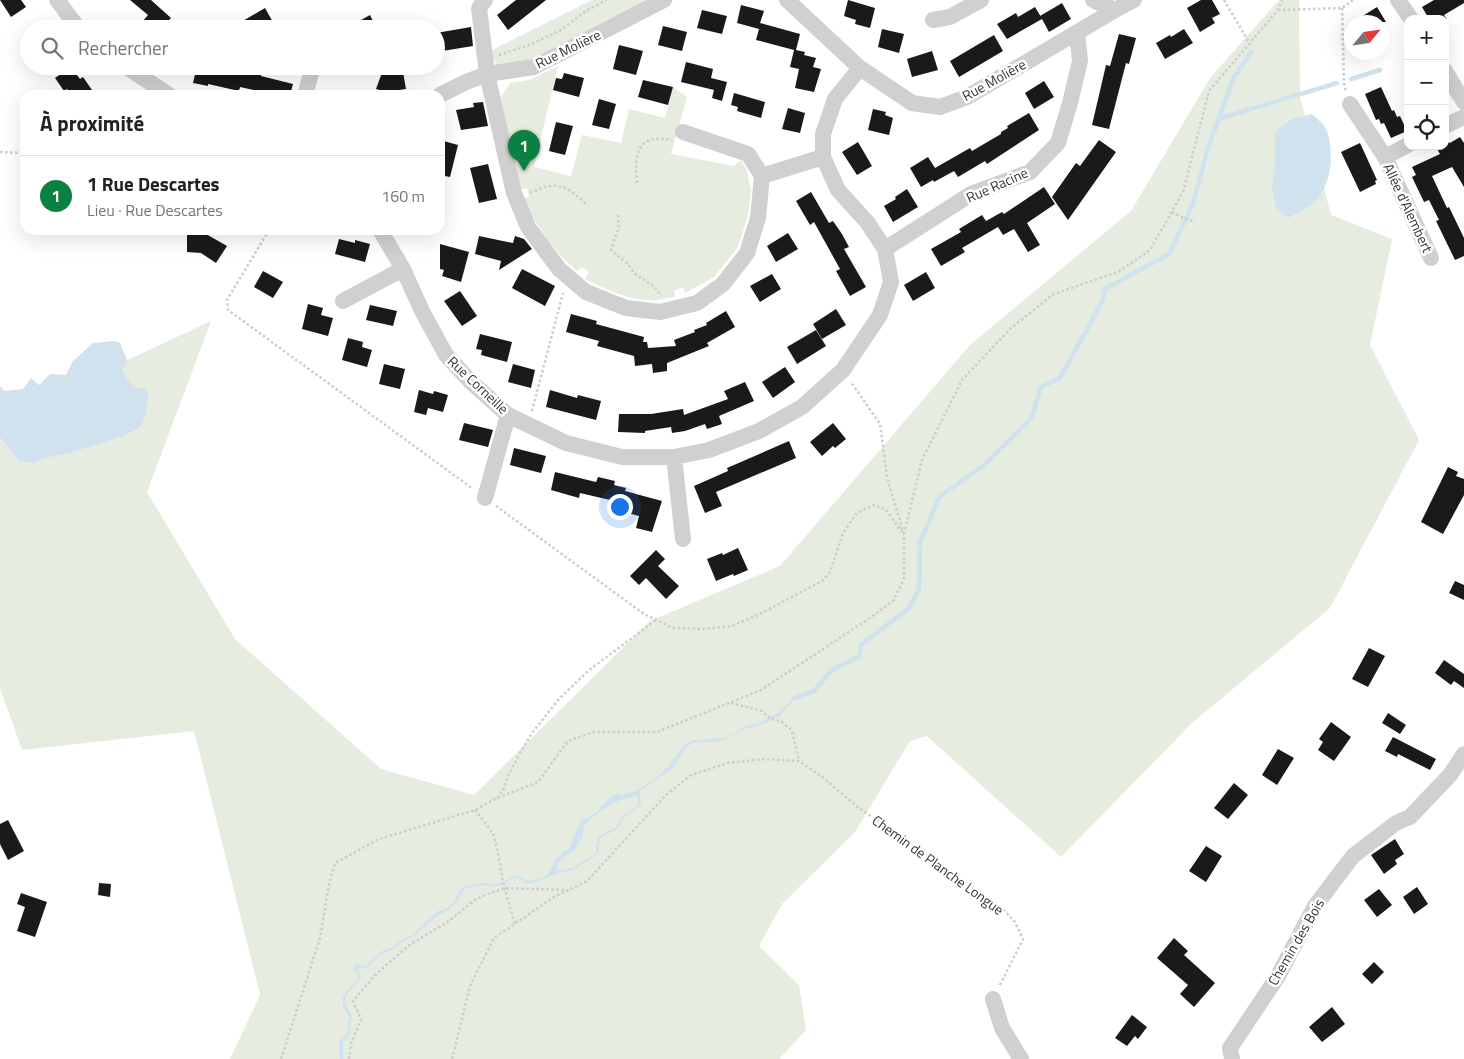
<!DOCTYPE html>
<html lang="fr">
<meta charset="utf-8">
<style>
:root{--surface:#fff;--page:#f6f6f6;--text:#222;--muted:#767676;--line:#e0e0e0;--accent:#0b8043}
body{margin:0;font-family:"Titillium Web",sans-serif;background:var(--page);color:var(--text)}
.controls{position:absolute;right:15px;top:15px;display:grid;overflow:hidden;border-radius:10px;box-shadow:0 5px 20px #0002}
.controls button{width:45px;height:45px;display:grid;place-items:center;padding:0;border:0;border-bottom:1px solid var(--line);background:var(--surface);color:var(--text);font:25px sans-serif}
.compass{position:absolute;left:1344px;top:15px;width:45px;height:45px;border-radius:50%;background:var(--surface);box-shadow:0 5px 20px #0002;rotate:61deg}
.you{position:absolute;left:619px;top:506px;width:18px;height:18px;margin:-12px;border:4px solid #fff;border-radius:50%;background:#1a73e8;box-shadow:0 0 0 8px #1a73e833}
.badge{display:grid;place-items:center;width:32px;height:32px;border-radius:50%;background:var(--accent);color:#fff;font-size:16px;font-weight:700}
.pin{position:absolute;translate:-50% -41px;filter:drop-shadow(0 1px 2px #0008)}
.pin::after{content:'';position:absolute;top:26px;width:18px;height:15px;background:inherit;clip-path:polygon(0 0,100% 0,50% 100%)}
.list{margin:0;padding:0;list-style:none}
h2{display:flex;justify-content:space-between;align-items:center;height:65px;margin:0;padding:0 20px;font-size:21px}
h2 small{font-size:16px;font-weight:400;color:var(--muted)}
.list li{display:grid;grid-template-columns:32px 1fr auto;gap:15px;align-items:center;box-sizing:border-box;height:80px;padding:0 20px;border-top:1px solid var(--line)}
.list b{display:block;font-size:19px;white-space:nowrap}
.list p{margin:0;font-size:16px;white-space:nowrap;color:var(--muted)}
.list em{font-size:16px;font-style:normal;color:var(--muted)}
.icon{flex:none;width:28px;height:28px;fill:none;stroke:currentColor;stroke-width:2;stroke-linecap:round;stroke-linejoin:round}
.map{position:relative;flex:none;width:1464px;height:1059px;overflow:hidden}
.search{position:absolute;background:var(--surface);box-shadow:0 5px 20px #0002;left:20px;top:20px;width:425px;height:55px;display:flex;align-items:center;gap:12px;box-sizing:border-box;padding:0 18px;border-radius:28px;color:var(--muted);font-size:19px}
.panel{position:absolute;background:var(--surface);box-shadow:0 5px 20px #0002;left:20px;top:90px;width:425px;height:145px;border-radius:15px}
.map>svg:first-child{display:block}
.green{fill:#e6ecdf}
.water{fill:#cfe2ee;fill-rule:evenodd}
.lines{fill:none;stroke-linecap:round;stroke-linejoin:round}
.stream{stroke:#cfe2ee;stroke-width:4.5}
.building{fill:#1a1a1a}
.path{stroke:#cdcdcd;stroke-width:2.5;stroke-dasharray:2.5 2.5;stroke-linecap:butt}
.minor{stroke:#d0d0d0;stroke-width:16}
.labels{text-anchor:middle;stroke-width:5;stroke-linejoin:round;paint-order:stroke}
.street-label{font-size:14px;fill:#333;stroke:#fff}
</style>
<div class="map">
<svg width="1464" height="1059" viewBox="0 0 1464 1059">
<rect width="100%" height="100%" fill="#fff"/>
<path class="green" d="M592,0H649L535,59L497,65L492,57V50Z
M1279,0H1299L1300,97L1331,215L1392,239L1370,345L1419,440L1330,608L1192,723L1061,857L927,736L910,741L855,832L782,904L759,946L799,985L806,1030L779,1059H230L260,995L194,731L22,750L0,688V419L211,321L147,492L235,639L381,769L474,795L650,621L780,566L970,345L1131,211L1210,78Z
M558,66L534,167L571,176L582,135L621,143L629,109L665,118L673,87L687,97L671,154L734,166L741,160L747,171L751,190L748,215L738,247L714,277L685,293L683,287L674,291L675,297C666,298 656,301 648,300C625,299 605,289 585,279L589,272L582,267L577,271C552,250 538,228 523,199L529,197L527,188L520,190L514,171L501,97L510,83L529,80Z"/>
<path class="water" d="M1312,114C1317,119 1324,124 1327,131C1334,152 1332,182 1317,199C1310,207 1298,212 1288,218L1276,207L1272,188L1275,168V132L1292,119Z
M115,341L120,343L127,360L122,371L130,383L137,389L144,388L148,394C147,403 147,415 142,424C136,435 82,449 68,453C56,456 46,456 35,463L19,461L0,437V386L4,391L23,389L31,378L39,385L50,374L66,375L73,361L93,343Z
M801,694V698L794,700L780,716L759,726L744,729L722,741L693,743L686,747L673,768L640,791L641,805C636,811 629,812 624,817C621,820 621,825 618,828C613,832 606,834 600,839L598,854C590,859 582,865 574,869C568,872 560,872 554,875C545,878 537,882 527,884L517,878L512,879L496,887L487,885L466,888L454,905L446,912L439,915L414,936L405,940L393,949L380,955L367,968H359L357,970L361,977L347,994L345,1003L352,1016L350,1026L351,1033L343,1043V1059H340L339,1041L349,1032C348,1026 347,1023 350,1018C336,998 343,995 358,979V976L353,968L356,964L366,966L380,952L393,947L399,941L409,936L414,935L418,929L438,911L449,907L454,902L459,891L465,886L484,883L495,884L505,881L512,876H519L528,881L542,878L549,873L555,859L574,847L579,838L582,823L615,797L638,790L652,781L667,768L684,745L691,741L716,738L722,739L730,736L744,727L753,724H758L779,712L790,702L793,696ZM638,796L639,805L623,816L616,827L599,836L596,848L597,853L572,868L557,870L559,861L575,849L582,837L585,824L603,809L622,799Z"/>
<g class="lines">
<path class="stream" d="M1351,79L1380,70
M1218,119L1337,83
M796,698L814,691L832,670L860,656L861,645L909,608L919,589L920,542L940,496L982,467L1031,419L1041,387L1060,378L1102,302L1105,289L1169,254L1193,204L1208,148L1233,79L1251,52
M603,807L615,797L620,796
M563,854L571,850L582,823L585,820"/>
</g>
<path class="building" d="M0,0H21L26,7L11,17Z
M130,0H151L171,18L163,27L159,24L155,29H136L148,15Z
M516,0H546L508,30L497,15Z
M848,0L875,8L870,28L855,24L856,20L844,16Z
M1201,0H1212L1220,14L1212,18L1215,23L1200,32L1187,8Z
M1434,0H1464V3L1444,15L1447,19H1429L1422,7Z
M1062,3L1071,19L1049,32L1042,19L1007,39L997,24L1016,13L1018,17L1035,7L1041,17L1040,16Z
M741,5L764,11L760,23L800,34L796,50L805,52L804,55L816,58L813,67L821,69L814,92L795,88L799,69L790,67L794,50L756,40L759,29L737,23Z
M1377,7L1386,22H1353Z
M265,8L274,24L266,29H229Z
M702,10L727,16L722,34L697,28Z
M370,15L377,29H345Z
M663,26L687,32L682,51L658,45Z
M471,27L473,46L436,52V33Z
M882,29L904,34L899,53L878,47Z
M1184,29L1193,43L1165,59L1156,43L1170,35L1171,37Z
M1119,34L1136,38L1129,64L1126,63L1109,129L1092,125L1106,65L1110,66Z
M994,35L1003,51L959,77L950,61Z
M619,45L643,51L636,75L613,69Z
M932,51L938,70L912,77L907,59Z
M686,62L713,69L711,78L727,82L722,101L712,98L714,90L681,82Z
M197,66H235L262,73L261,76L293,84L290,95H262L263,92L240,87L239,91L208,84V86L193,83Z
M71,67L80,79L83,77L92,90L85,95H71L67,89L64,91L55,78Z
M383,70L393,73L403,72L406,89L386,92L376,89Z
M564,73L584,78L579,97L553,90L556,78L562,79Z
M643,80L673,87L668,105L638,97Z
M1044,81L1054,97L1034,109L1025,93Z
M1381,87L1392,111L1394,110L1397,117L1400,116L1407,131L1391,138L1384,123L1381,124L1379,119L1376,120L1365,94Z
M734,93L765,102L761,118L737,111L738,107L731,105Z
M599,99L616,104L609,129L592,125Z
M483,102L488,126L461,130L456,110L474,107L473,103Z
M788,108L805,113L800,133L782,129Z
M873,109L886,112L885,115L893,118L889,135L868,130Z
M1029,113L1039,130L987,164L985,161L958,177L954,171L934,182L933,180L921,187L910,168L928,157L935,168L970,148L972,151L1001,134V132L1008,128L1007,126Z
M556,122L573,126L565,155L549,151Z
M1460,137L1464,143V187L1452,167L1432,176L1447,208L1449,207L1464,238V256L1455,260L1436,221L1439,220L1429,200L1424,202L1412,177L1416,175L1412,167L1440,154L1437,149L1445,146V144L1449,142L1450,143Z
M440,140L458,145L450,177L440,175Z
M1099,140L1116,152L1068,220L1052,197L1076,163L1080,166Z
M858,142L872,166L857,175L842,152Z
M1360,143L1377,180L1375,181L1376,184L1360,192L1341,152Z
M488,164L497,199L479,203L470,168Z
M1044,187L1055,204L1027,223L1040,245L1028,252L1014,229L1003,235L998,227L962,248L965,252L941,266L931,249L961,232L959,229L982,215L986,221L1002,212L1004,214Z
M907,189L918,207L893,222L884,206L896,199L895,197Z
M811,192L829,223L833,221L842,234L849,247L844,249L866,287L850,296L836,271L840,269L814,222L810,225L796,201Z
M187,233L206,234L227,246L216,263L201,253L187,252Z
M788,233L798,249L776,262L767,246Z
M479,236L513,243L515,236L524,239L532,249L499,270L501,261L475,254Z
M339,239L355,243V240L370,244L365,262L335,254Z
M440,244L469,252L461,282L442,276L444,270L440,269Z
M522,269L555,286L545,306L512,288Z
M263,271L283,282L273,298L254,287Z
M926,272L935,288L913,301L904,285Z
M772,274L781,289L760,302L750,286Z
M460,291L477,316L462,326L444,301Z
M308,304L323,308L321,315L333,318L328,336L302,329Z
M370,305L397,311L393,326L366,320Z
M836,309L846,325L822,339L813,324Z
M726,311L735,327L707,343L709,346L667,363V371L653,373L652,364L635,366L634,356L597,346L599,341L566,332L571,314L597,321L596,324L644,337L643,342H647L648,348L676,346L674,340L695,332L694,330L707,325L706,323Z
M816,330L826,346L797,364L787,347Z
M480,334L512,342L507,362L481,355L482,350L476,349Z
M348,338L363,342L362,347L372,350L367,367L342,360Z
M384,364L405,369L400,389L379,384Z
M513,364L535,370L531,388L508,382Z
M785,367L795,382L773,398L762,382Z
M745,382L754,401L719,416L722,424L707,429L705,424L685,431L672,433L671,427L645,431V433L618,432L619,414H651L683,409L684,415L728,399L724,391Z
M419,390L433,394L434,391L448,395L443,412L428,408L426,415L414,412Z
M550,390L577,398L578,395L601,401L596,420L546,407Z
M464,423L493,430L488,447L459,440Z
M833,423L846,439L835,448L833,446L822,456L810,442Z
M789,441L796,458L716,492L722,506L705,513L694,486L728,471L727,468Z
M514,448L546,456L541,473L510,465Z
M1448,467L1458,472L1456,476L1464,479V495L1443,534L1421,522Z
M555,472L596,482L598,477L615,481L614,485L626,488L625,491L662,501L652,532L636,528L639,516L608,508L610,500L580,493L579,498L551,490Z
M738,548L748,570L734,576L733,574L716,581L707,559L722,553L723,555Z
M656,550L665,559L658,566L679,586L666,599L646,578L639,585L630,576Z
M1455,581L1464,585V600L1449,593Z
M1369,648L1385,656L1368,687L1352,679Z
M1444,660L1464,674V688L1454,681L1451,685L1435,673Z
M1388,713L1406,725L1400,734L1382,723Z
M1331,722L1351,737L1334,761L1318,750L1323,742L1319,739Z
M1393,737L1436,759L1430,770L1398,754L1397,757L1385,751Z
M1278,749L1294,758L1277,785L1262,775Z
M1234,783L1248,795L1228,819L1214,808Z
M8,820L24,851L8,860L0,844V824Z
M1395,839L1404,854L1395,860L1397,864L1384,874L1371,855Z
M1206,846L1222,856L1206,882L1189,871Z
M99,883L111,884L110,897L98,895Z
M1417,887L1428,904L1414,914L1403,897Z
M1379,889L1392,905L1377,917L1364,900Z
M21,893L47,902L35,937L17,931L25,907L17,904Z
M1174,938L1188,951L1184,955L1215,983L1194,1007L1180,994L1188,985L1157,958Z
M1374,962L1384,972L1372,984L1362,974Z
M1332,1007L1345,1024L1322,1042L1309,1027Z
M1132,1015L1147,1027L1138,1039L1135,1036L1127,1046L1115,1038Z"/>
<g class="lines">
<path class="path" d="M1224,0L1250,44
M1342,8L1344,83L1346,92
M1278,10L1342,8L1353,0
M499,55L527,46L561,30L586,11L606,0
M0,152L25,153
M637,183C634,154 637,133 672,140
M530,193C556,180 566,185 586,204
M1172,212L1181,217L1195,222
M618,215L619,227L611,250L627,263L635,274L652,285L662,296
M269,230L227,300L228,310L473,489
M532,411L563,293
M496,506L644,614L673,628L702,629L732,626L760,614L822,581L830,572L843,533L857,513L874,505L886,510L902,532
M904,534L922,460L962,380L1011,328L1054,294L1118,272L1150,250L1183,192L1209,91L1278,10L1282,0
M731,703L762,711L771,719L781,721L792,731L799,761
M497,798L503,791L508,776L520,753L532,733L559,699L588,671L656,620
M475,810L493,833L499,858L502,878L515,925
M281,1059L320,938L329,884L335,863L379,839L475,810L495,799L538,782L568,741L594,732H657L761,690L867,620L893,601L904,579V535L887,477L880,424L851,382
M349,1059L351,1044L361,1019L353,1001L377,973L411,944L449,921L476,899L504,888L567,890
M452,1059L470,986L494,938L554,897L587,881L666,795L691,775L728,763L764,759L799,761L821,776L859,808L999,905L1015,922L1023,939L999,987"/>
<path class="minor" d="M57,0L79,29
M485,0L479,8L487,74L514,193L528,227L559,269L586,292L626,308L660,312L697,303L723,284L747,253L758,218L762,176L823,157
M787,0L860,68L912,103L940,107L967,97L1115,10L1134,0
M1093,0L1115,10
M1398,0L1411,19
M933,20L950,17L981,0
M125,66L169,95
M1445,71L1464,102
M305,95L313,66
M440,95L466,82L487,74L534,67L664,0
M1350,104L1385,157L1431,258
M1445,126L1464,117
M683,132L748,154L762,176
M1385,157L1408,145
M380,230L403,269L422,311L446,355L471,382L508,415L566,443L622,457H674L709,450L759,431L802,407L843,370L880,315L891,282L885,249L867,222L838,190L823,157V134L835,99L860,68
M885,249L971,194L1030,172L1058,143L1070,103L1080,61L1077,32
M343,301L403,269
M674,457L683,539
M485,498L508,415
M993,999L1002,1028L1021,1059
M1232,1059L1230,1048L1278,976L1315,906L1353,856L1396,823L1410,817L1450,775L1464,754"/>
</g>
<g class="labels">
<g class="street-label">
<text transform="translate(568 49) rotate(-26)" y="5">Rue Molière</text>
<text transform="translate(994 80) rotate(-29)" y="5">Rue Molière</text>
<text transform="translate(997 185) rotate(-24)" y="5">Rue Racine</text>
<text transform="translate(1408 208) rotate(65)" y="5">Allée d'Alembert</text>
<text transform="translate(478 385) rotate(43)" y="5">Rue Corneille</text>
<text transform="translate(938 865) rotate(36)" y="5">Chemin de Planche Longue</text>
<text transform="translate(1296 942) rotate(-60)" y="5">Chemin des Bois</text>
</g>
</g>
</svg>
<div class="controls">
<button>+</button>
<button>−</button>
<button><svg class="icon" aria-label="locate" viewBox="0 0 24 24"><circle cx="12" cy="12" r="6"/><path d="M12 2v4M12 18v4M2 12h4M18 12h4"/></svg></button>
</div>
<svg class="compass" viewBox="-18 -18 36 36"><path d="M0-13l5 13h-10z" fill="#e53935"/><path d="M0 13l5-13h-10z" fill="#767676"/></svg>
<div class="you"></div>
<div class="pin badge" style="left:524px;top:171px">1</div>
<div class="search"><svg class="icon" aria-label="search" viewBox="0 0 24 24"><circle cx="10" cy="10" r="6"/><path d="M15 15l6 6"/></svg>Rechercher</div>
<section class="panel">
<h2>À proximité<small></small></h2>
<ul class="list">
<li><span class="badge">1</span><div><b>1 Rue Descartes</b><p>Lieu · Rue Descartes</p></div><em>160 m</em></li>
</ul>
</section>
</div>
